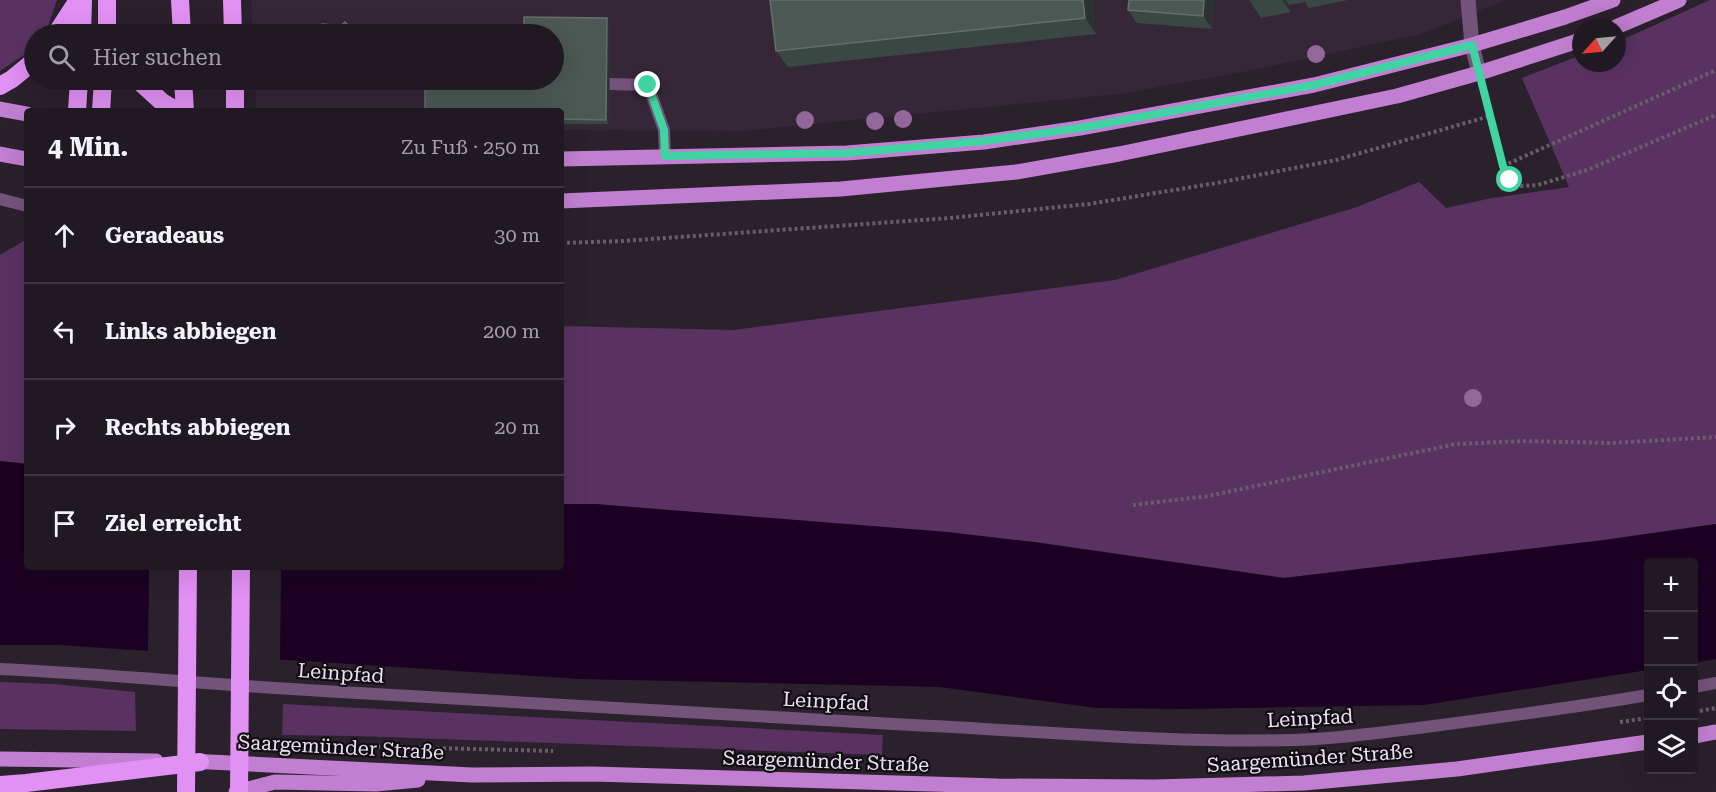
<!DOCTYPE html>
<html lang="de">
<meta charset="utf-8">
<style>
:root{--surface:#201922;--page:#2d262f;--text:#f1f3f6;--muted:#a2a0a5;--line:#3d3840}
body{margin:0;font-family:"Roboto Serif",serif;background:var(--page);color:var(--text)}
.controls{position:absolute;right:18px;bottom:18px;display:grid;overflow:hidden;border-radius:6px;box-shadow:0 6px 24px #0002}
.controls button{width:54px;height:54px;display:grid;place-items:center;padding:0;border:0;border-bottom:2px solid var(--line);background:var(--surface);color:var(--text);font:30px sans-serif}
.compass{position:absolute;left:1572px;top:18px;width:54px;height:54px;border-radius:50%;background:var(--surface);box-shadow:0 6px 24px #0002;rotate:243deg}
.stop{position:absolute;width:18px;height:18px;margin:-14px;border:4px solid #3fd4a2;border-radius:50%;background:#fff}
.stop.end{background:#3fd4a2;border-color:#fff;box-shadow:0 2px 6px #0008}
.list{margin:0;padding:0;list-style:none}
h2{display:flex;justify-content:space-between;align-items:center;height:78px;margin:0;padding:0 24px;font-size:26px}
h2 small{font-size:20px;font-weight:400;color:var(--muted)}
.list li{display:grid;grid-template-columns:39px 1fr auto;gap:18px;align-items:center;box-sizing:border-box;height:96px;padding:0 24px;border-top:2px solid var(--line)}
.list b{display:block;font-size:22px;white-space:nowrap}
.list em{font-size:20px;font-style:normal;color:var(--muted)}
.icon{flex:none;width:33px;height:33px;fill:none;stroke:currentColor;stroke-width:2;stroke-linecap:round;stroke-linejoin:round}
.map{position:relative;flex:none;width:1716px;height:792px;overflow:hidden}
.search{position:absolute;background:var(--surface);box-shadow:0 6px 24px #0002;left:24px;top:24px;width:540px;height:66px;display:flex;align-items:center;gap:15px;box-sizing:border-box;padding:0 21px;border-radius:33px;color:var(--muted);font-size:22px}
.panel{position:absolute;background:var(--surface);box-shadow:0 6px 24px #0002;left:24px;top:108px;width:540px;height:462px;border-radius:6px}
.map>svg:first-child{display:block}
.built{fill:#352738}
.green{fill:#5a3262}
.water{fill:#1c0023}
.pier{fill:#2b212d}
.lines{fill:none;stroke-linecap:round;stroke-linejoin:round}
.path{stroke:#665e68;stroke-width:4;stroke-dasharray:3 3;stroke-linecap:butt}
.lane{stroke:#74537b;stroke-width:12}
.street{stroke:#74537b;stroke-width:15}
.primary{stroke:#c27fd1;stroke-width:15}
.highway{stroke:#e190f3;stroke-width:18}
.highway-bridge{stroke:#e190f3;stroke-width:18}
.tree{fill:#916899}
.wall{fill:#394842}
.shaded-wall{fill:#2c3132}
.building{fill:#4c5854;stroke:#656e6c;stroke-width:1.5}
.route{stroke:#3fd4a2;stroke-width:8}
.labels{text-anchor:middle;stroke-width:4.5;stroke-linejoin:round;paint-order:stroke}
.street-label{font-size:20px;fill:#e9e3eb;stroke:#110d12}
</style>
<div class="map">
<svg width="1716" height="792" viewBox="0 0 1716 792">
<rect width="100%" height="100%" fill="#2b212d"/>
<path class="built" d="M251,0H1505L1421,34L1248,71L1119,94L741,131L561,130V111H256L255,80H554V34H253Z"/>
<path class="green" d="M0,0H57L47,29L42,34H34V43L24,55L0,71Z
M1710,0H1716V524L1604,540L1284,578L1034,542L595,504H561V326L734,330L1115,280L1357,207L1419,182L1446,208L1492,198L1569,187L1522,78L1581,55V63H1617V42Z
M27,239V464L0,461V255Z
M0,682L53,684L135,692L136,731L0,729Z
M283,704L883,735L882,755L356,736L282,735Z"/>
<path class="water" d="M0,461L27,464V567H561V504H595L948,532L1034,542L1284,578L1604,540L1716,524V659L1694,663V562H1648V670L1424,705L1189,709L1096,708L940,687L579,679L58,645H0Z"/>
<path class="pier" d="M149,567H281L280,662L148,654Z"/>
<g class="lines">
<path class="path" d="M1484,94L1505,171L1510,180L1521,186L1538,185L1587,170L1716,115
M1503,166L1716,70
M561,243L623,241L950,218L1089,204L1217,183L1336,160L1490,116
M1133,505L1208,496L1456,444L1523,441L1611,443L1716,437
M1694,712L1716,708
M1620,722L1648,718
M353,746L553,751"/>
<path class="lane" d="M609,84L648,85L664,130L665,156
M0,199L27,206
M0,669C108,674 215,685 323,691C520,704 716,714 912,725C1040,731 1167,743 1294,740C1336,739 1377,733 1418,728C1495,718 1572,708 1648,695
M1694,687L1716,683"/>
<path class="street" d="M1468,0L1472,45L1479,73"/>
<path class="primary" d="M1616,27L1679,0
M0,109L27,114
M0,154L27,159
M561,159L847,153L984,142L1080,128L1314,85L1472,45L1565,17L1613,0
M561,201L841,189L1016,172L1119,154L1397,96L1479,73L1581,40
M1694,736L1716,732
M0,759L156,761
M189,761L472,775L593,774L998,786L1155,787L1304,783L1457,769L1648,742
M236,792L275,782L376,784L418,780"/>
<path class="highway" d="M180,0L182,34
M232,0L233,34
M56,34L78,0
M82,34L83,0
M107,34V0
M138,80L162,102L177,111
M183,80L185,111
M235,80V111
M0,86L12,79L34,61
M77,111L79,80
M101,111L103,80
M240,677L241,567
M0,785L26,783L200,762"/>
<path class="highway-bridge" d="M186,792L188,567
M239,792L240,677"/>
</g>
<g class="tree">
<circle cx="1316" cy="54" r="9"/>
<circle cx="903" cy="119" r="9"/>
<circle cx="805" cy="120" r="9"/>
<circle cx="875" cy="121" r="9"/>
<circle cx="1473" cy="398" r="9"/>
</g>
<path class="wall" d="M1093,0L1096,34L788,67L776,51Z
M1214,0L1212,29L1137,23L1128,10Z
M1249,0H1348L1309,8L1305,2L1289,5L1291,12L1261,18Z
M610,22L609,124H561V111L554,80Z
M349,80H366L357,88Z"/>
<path class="shaded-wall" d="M1083,0H1093L1096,34L1085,18Z
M1204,0H1214L1212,29L1203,16Z
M1282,0H1286L1289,5L1291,12Z
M607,18L610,22L609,124L606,120Z"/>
<path class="building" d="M770,0H1083L1085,18L776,51Z
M1129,0H1204L1203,16L1128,10Z
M524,17L607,18L606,120L561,119V111H425V80H554V34H524Z
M345,22L356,34H331Z
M322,24L333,25L332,34H320Z"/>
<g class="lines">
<path class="route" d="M648,85L664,130L665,156L847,153L984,141L1080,128L1314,85L1472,45L1503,166L1510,180"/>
</g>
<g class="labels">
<g class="street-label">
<text transform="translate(341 673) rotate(4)" y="7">Leinpfad</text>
<text transform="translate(826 701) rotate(3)" y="7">Leinpfad</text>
<text transform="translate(1310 718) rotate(-3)" y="7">Leinpfad</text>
<text transform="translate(341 747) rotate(3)" y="7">Saargemünder Straße</text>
<text transform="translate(1310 758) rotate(-4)" y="7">Saargemünder Straße</text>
<text transform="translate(826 761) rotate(2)" y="7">Saargemünder Straße</text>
</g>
</g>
</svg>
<div class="controls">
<button>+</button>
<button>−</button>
<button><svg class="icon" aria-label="locate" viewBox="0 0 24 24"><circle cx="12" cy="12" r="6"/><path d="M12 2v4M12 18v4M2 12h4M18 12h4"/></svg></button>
<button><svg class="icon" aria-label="layers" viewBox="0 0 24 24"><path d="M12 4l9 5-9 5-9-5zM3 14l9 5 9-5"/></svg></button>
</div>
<svg class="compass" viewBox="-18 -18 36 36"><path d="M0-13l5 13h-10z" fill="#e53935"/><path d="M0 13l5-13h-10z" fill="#a2a0a5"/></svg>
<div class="stop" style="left:1510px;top:180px"></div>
<div class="stop end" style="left:648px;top:85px"></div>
<div class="search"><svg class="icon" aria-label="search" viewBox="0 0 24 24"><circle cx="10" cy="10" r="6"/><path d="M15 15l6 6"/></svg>Hier suchen</div>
<section class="panel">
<h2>4 Min.<small>Zu Fuß · 250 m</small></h2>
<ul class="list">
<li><svg class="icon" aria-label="ahead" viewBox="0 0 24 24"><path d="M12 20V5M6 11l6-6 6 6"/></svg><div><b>Geradeaus</b></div><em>30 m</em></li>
<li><svg class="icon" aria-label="left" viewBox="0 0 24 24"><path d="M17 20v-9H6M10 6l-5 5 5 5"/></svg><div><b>Links abbiegen</b></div><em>200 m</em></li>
<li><svg class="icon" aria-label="right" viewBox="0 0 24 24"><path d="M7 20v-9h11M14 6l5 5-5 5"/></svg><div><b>Rechts abbiegen</b></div><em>20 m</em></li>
<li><svg class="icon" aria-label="arrive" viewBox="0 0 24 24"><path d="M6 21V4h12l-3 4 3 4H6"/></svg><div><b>Ziel erreicht</b></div></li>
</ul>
</section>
</div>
